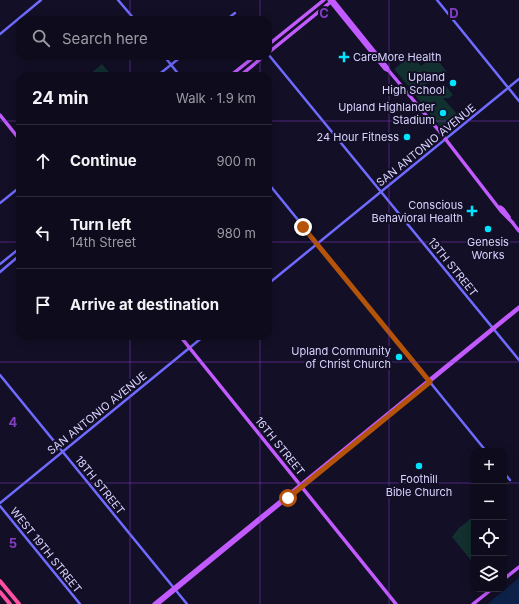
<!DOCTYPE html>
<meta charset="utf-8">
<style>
:root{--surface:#0e0b1c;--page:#171425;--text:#f1f3f6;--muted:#9b9ba3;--line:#2e2b3b}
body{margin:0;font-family:Inter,sans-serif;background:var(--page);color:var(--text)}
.controls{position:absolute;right:12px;bottom:12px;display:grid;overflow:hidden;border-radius:8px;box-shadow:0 2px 10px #0003}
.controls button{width:36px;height:36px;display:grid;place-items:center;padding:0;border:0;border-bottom:1px solid var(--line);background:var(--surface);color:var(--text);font:20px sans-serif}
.stop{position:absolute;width:12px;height:12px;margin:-9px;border:3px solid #b45309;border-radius:50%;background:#fff}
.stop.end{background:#b45309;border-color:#fff;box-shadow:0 1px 4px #0008}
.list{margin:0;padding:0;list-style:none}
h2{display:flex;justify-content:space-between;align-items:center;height:52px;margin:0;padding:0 16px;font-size:17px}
h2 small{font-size:13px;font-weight:400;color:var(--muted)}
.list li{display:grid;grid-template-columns:26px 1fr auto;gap:12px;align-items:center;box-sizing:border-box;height:72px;padding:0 16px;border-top:1px solid var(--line)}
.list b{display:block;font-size:15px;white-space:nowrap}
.list p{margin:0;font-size:13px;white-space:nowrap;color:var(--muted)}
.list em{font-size:13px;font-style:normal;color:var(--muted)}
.icon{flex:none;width:22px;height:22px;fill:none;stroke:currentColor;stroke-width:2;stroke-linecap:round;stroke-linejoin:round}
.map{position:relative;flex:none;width:519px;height:604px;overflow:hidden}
.search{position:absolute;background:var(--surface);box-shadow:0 2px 10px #0003;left:16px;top:16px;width:256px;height:44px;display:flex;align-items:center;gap:10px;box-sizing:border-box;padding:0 14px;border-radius:12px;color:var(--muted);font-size:15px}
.panel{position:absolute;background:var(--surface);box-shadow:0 2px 10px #0003;left:16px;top:72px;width:256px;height:268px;border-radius:12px}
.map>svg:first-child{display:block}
.green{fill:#12302f}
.water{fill:#0c2248}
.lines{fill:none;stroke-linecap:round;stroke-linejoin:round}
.secondary{stroke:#6f6bff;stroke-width:2.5}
.primary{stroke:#c25bff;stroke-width:3.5}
.highway{stroke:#ff4fa3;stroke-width:4}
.route{stroke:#b45309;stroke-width:5}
.grid{fill:none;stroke:#843dc5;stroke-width:1;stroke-opacity:0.55}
.poi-dot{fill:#00e5ff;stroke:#130f26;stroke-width:1.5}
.labels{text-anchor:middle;stroke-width:4;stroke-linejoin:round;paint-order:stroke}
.poi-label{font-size:11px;fill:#d9d4ff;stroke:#130f26;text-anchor:end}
.street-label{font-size:11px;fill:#d9d4ff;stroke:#130f26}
.grid-label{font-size:13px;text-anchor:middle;font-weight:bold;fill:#843dc5;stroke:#130f26;stroke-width:4;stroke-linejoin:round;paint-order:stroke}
</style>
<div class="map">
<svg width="519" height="604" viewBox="0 0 519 604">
<rect width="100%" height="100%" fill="#130f26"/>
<path class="green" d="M412,55L421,66L427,61H430L435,57L447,72L436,81L429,82L414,93L394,69Z
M102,64L112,76H88Z
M426,86L434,95L446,86L453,95L449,98H443L463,121L447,135L415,95Z
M474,516V564L452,537L459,528Z"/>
<path class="water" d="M519,578V604H487Z"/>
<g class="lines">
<path class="secondary" d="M118,0L135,20
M437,0L519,101
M226,20L235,13
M0,34L41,0
M268,54L519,360
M164,56L180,76
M157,76L182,56
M268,183L486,451
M0,203L20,187
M0,264L20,248
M0,272L20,255
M268,284L519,79
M0,375L187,604
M504,473L510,480
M0,503L204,336
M0,506L80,604"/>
<path class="primary" d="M329,0L385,69L389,71L440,132L501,211L513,223
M333,0L387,67L389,71
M268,45L324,0
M268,53L332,1
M230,76L255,56
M240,76L264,56
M0,115L20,140
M500,207L503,209L509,217
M512,222L519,231
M180,336L396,604
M504,579L519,567
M154,604L519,307
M158,604L518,309
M473,604L492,589"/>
<path class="highway" d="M0,581L19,604
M0,592L10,604"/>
</g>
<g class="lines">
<path class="route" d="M288,498L430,382L303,227"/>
</g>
<path class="grid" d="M130,0V20M260,0V20M389,0V604M130,56V76M260,56V76M0,121H20M268,121H519M0,242H20M268,242H519M130,336V604M260,336V604M0,362H519M0,483H474M504,483H519"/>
<g class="poi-dot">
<path d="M342 51h4v4h4v4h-4v4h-4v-4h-4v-4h4z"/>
<circle cx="453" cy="83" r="4"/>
<circle cx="443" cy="113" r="4"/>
<circle cx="407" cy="137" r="4"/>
<path d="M470 205h4v4h4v4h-4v4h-4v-4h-4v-4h4z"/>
<circle cx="488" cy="229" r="4"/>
<circle cx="399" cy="357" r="4"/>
<circle cx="419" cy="466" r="4"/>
</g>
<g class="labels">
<g class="poi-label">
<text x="353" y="61" text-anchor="start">CareMore Health</text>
<text x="445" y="81">Upland<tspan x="445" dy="13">High School</tspan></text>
<text x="435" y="111">Upland Highlander<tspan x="435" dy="13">Stadium</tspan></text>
<text x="399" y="141">24 Hour Fitness</text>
<text x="463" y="209">Conscious<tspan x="463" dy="13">Behavioral Health</tspan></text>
<text x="488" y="246" text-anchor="middle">Genesis<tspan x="488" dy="13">Works</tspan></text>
<text x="391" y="355">Upland Community<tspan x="391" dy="13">of Christ Church</tspan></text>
<text x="419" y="483" text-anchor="middle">Foothill<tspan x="419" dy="13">Bible Church</tspan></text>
</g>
<g class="street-label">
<text transform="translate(426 145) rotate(-39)" y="4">SAN ANTONIO AVENUE</text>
<text transform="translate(453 267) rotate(51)" y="4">13TH STREET</text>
<text transform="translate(97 413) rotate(-39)" y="4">SAN ANTONIO AVENUE</text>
<text transform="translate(280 446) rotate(51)" y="4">16TH STREET</text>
<text transform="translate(100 485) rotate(51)" y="4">18TH STREET</text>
<text transform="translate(46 550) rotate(51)" y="4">WEST 19TH STREET</text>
</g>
</g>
<g class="grid-label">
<text x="324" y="18">C</text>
<text x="454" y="18">D</text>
<text x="13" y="427">4</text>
<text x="13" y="548">5</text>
</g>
</svg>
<div class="controls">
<button>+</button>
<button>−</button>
<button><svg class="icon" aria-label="locate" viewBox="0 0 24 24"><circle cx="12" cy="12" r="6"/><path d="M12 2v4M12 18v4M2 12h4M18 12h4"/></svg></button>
<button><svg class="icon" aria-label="layers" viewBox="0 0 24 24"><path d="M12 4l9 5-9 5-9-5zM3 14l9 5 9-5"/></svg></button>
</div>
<div class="stop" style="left:288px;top:498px"></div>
<div class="stop end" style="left:303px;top:227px"></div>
<div class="search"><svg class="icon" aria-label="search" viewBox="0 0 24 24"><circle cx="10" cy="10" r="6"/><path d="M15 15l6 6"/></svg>Search here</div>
<section class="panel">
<h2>24 min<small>Walk · 1.9 km</small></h2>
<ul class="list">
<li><svg class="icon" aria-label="ahead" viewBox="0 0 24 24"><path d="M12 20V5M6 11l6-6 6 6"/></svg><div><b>Continue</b></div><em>900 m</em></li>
<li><svg class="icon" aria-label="left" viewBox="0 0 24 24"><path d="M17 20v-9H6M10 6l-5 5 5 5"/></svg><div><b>Turn left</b><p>14th Street</p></div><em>980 m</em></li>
<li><svg class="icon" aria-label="arrive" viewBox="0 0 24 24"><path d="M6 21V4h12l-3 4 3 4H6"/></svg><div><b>Arrive at destination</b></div></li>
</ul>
</section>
</div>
